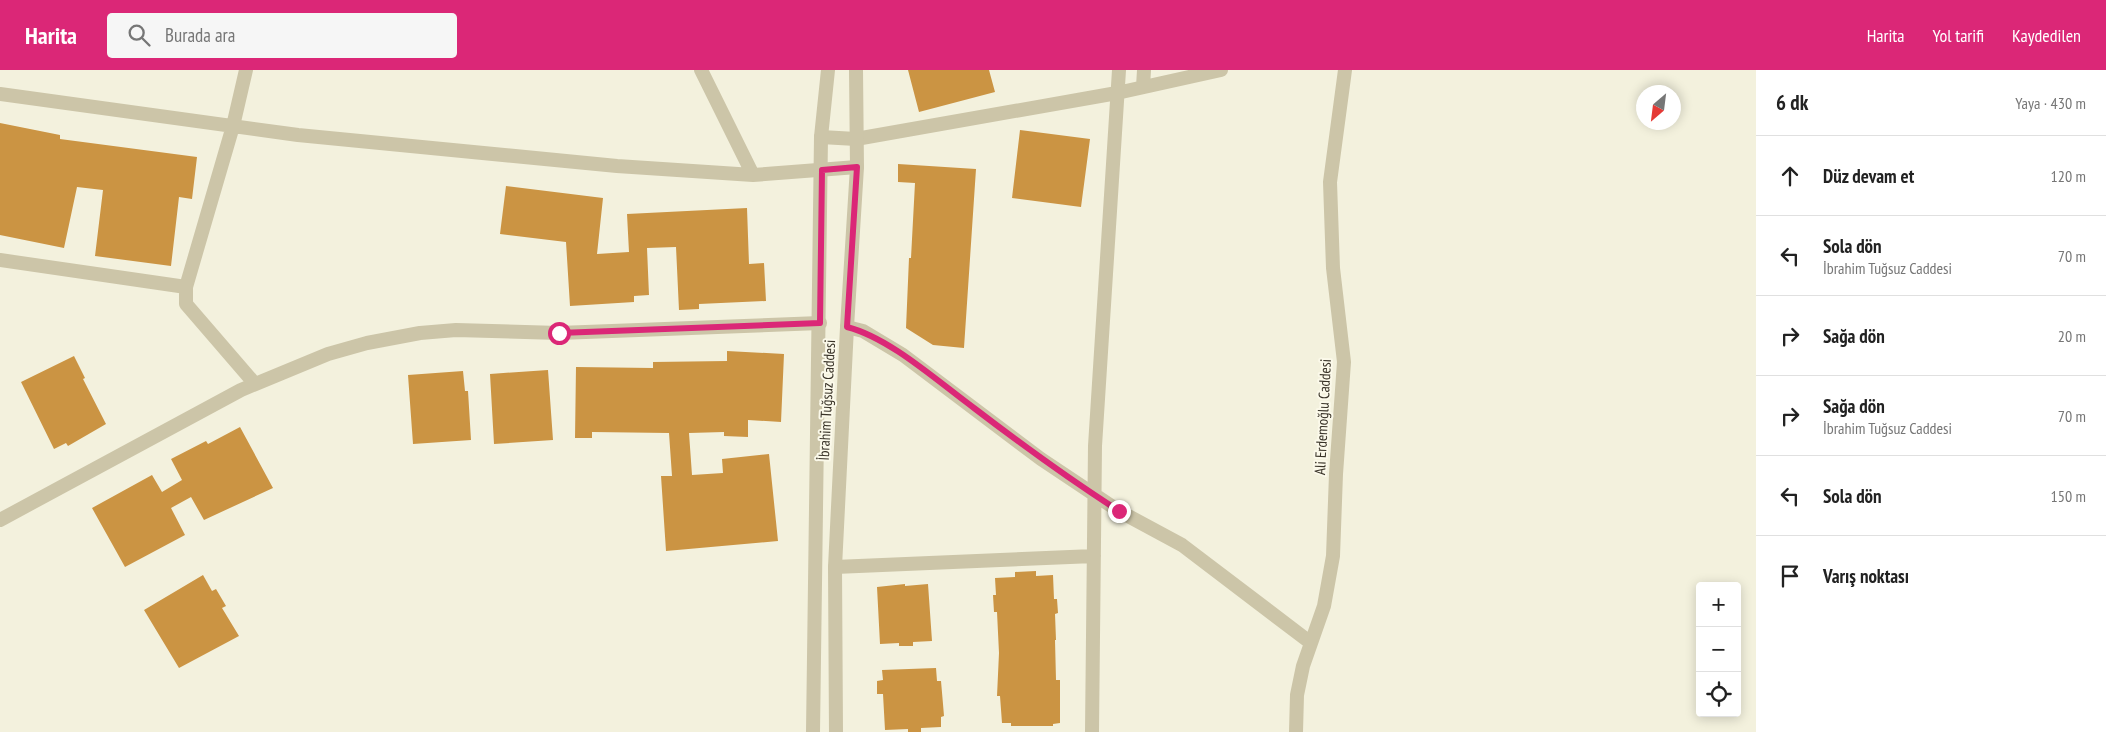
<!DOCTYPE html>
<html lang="tr">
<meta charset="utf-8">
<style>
:root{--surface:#fff;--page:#f6f6f6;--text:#222;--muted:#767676;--line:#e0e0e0;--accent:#db2777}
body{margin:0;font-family:"PT Sans Narrow",sans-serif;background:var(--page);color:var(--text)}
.controls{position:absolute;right:15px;bottom:15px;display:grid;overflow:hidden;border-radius:5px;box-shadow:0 2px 12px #0003}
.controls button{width:45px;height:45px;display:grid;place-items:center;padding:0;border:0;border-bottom:1px solid var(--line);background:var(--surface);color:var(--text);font:25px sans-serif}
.compass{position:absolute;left:1636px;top:15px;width:45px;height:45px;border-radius:50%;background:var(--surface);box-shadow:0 2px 12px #0003;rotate:208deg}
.stop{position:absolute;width:15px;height:15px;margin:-11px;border:4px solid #db2777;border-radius:50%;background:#fff}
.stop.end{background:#db2777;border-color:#fff;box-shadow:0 1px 5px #0008}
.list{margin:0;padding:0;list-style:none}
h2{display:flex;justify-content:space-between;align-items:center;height:65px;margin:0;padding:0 20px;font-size:21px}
h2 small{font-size:16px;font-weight:400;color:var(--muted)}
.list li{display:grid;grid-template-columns:32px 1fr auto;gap:15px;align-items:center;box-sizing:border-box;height:80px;padding:0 20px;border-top:1px solid var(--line)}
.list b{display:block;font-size:19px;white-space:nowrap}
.list p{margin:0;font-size:16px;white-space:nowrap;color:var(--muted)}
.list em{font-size:16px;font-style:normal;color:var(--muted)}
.icon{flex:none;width:28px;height:28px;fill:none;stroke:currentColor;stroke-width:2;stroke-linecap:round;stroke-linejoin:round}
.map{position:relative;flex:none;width:1756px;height:662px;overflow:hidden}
header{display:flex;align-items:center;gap:30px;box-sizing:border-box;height:70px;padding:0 25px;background:var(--accent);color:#fff}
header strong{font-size:24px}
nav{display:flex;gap:28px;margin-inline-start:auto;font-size:18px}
.search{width:350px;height:45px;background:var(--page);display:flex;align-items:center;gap:12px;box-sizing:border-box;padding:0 18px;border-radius:5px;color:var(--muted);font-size:19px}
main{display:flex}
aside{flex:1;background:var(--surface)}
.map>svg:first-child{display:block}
.building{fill:#cb9443}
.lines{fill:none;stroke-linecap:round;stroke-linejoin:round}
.minor{stroke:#ccc5a8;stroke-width:14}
.tertiary{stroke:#ccc5a8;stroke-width:14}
.route{stroke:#db2777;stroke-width:6}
.labels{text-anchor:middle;stroke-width:4;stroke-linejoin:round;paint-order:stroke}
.street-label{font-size:15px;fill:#393328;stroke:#fbf9ea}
</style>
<header>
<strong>Harita</strong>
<div class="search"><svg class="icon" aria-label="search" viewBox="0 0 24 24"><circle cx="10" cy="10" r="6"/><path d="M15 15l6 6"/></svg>Burada ara</div>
<nav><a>Harita</a><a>Yol tarifi</a><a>Kaydedilen</a></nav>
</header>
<main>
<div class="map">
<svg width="1756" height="662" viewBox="0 0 1756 662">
<rect width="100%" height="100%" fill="#f3f1dd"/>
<path class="building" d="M908,0H989L995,22L919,42Z
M0,53L60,65V69L197,87L192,129L179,127L171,196L95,186L103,120L77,117L64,178L0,165Z
M1020,60L1090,69L1081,137L1012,128Z
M898,94L976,99L964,278L933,275L906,258L909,188H911L915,113L898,112Z
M506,116L603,128L597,184L629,182L627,144L747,138L749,194L764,193L766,231L699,234V239L679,240L676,177L647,178L649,225L634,226V232L570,236L566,172L500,164Z
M727,281L784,284L781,352L748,350V367L724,366V362L689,363L692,405L723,403L722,389L769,384L778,471L666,481L661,406H672L669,363L592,362V368H575L576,297L653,298V292L727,291Z
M74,286L85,308L83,309L106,354L68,376L66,373L54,379L21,312Z
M548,300L553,370L494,374L490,304Z
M463,301L465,321H468L471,370L413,374L408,305Z
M240,357L273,418L204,450L191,427L171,438L185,465L125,497L92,438L152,405L162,422L182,410L171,389L206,371L208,374Z
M1036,501V506L1053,505L1054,529H1057L1058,543L1055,544L1056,570H1055L1056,610H1060V653L1053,654V656H1011V653H1002L1000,626H997L999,583L997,542H994L993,525H996L995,508L1015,507V502Z
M203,505L212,521L216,519L226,536L222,538L239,566L179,598L144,540Z
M905,514V516L928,514L932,571L913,572V576H899V573L880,574L877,517Z
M936,598L937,611H941L943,634L944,646L941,647V657L921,658V662H908V659L885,660L883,624H877V611L883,610L882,600Z"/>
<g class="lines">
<path class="minor" d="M246,0L233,56L186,217V234L255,314
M701,0L753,105
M1143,17L1144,0
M0,24L298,65L617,96L753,105L857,97
M821,67L856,69L1117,23L1221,0
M0,190L186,217
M847,257L863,261L903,285L1041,389L1119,441L1182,475L1311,573
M0,450L241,320L328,284L367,273L420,263L456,260L559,263L820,253
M835,497L1094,486
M1092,662L1095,376L1119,0
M1296,662L1297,625L1303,596L1324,536L1333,486L1336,404L1344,292L1333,198L1330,112L1345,0"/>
<path class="tertiary" d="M813,662L821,67L828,0
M836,662L835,497L847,257L857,97L856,0"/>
</g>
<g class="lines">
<path class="route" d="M559,263L820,253L822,100L857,97L847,257C890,268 937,311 974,338C1021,374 1069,409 1119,441"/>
</g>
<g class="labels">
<g class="street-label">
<text transform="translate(827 330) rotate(-87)" y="5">İbrahim Tuğsuz Caddesi</text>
<text transform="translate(1323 347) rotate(-87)" y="5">Ali Erdemoğlu Caddesi</text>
</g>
</g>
</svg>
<div class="controls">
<button>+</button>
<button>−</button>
<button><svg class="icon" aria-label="locate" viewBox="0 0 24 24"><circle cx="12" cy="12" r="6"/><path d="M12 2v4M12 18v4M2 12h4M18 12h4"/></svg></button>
</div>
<svg class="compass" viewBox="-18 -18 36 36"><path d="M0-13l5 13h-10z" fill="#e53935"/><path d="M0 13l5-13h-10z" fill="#767676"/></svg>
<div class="stop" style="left:559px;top:263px"></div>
<div class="stop end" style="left:1119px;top:441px"></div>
</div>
<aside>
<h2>6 dk<small>Yaya · 430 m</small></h2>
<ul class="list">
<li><svg class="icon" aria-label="ahead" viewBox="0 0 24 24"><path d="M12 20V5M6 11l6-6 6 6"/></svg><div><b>Düz devam et</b></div><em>120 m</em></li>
<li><svg class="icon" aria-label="left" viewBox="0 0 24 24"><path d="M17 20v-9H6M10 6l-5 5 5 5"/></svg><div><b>Sola dön</b><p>İbrahim Tuğsuz Caddesi</p></div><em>70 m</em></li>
<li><svg class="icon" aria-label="right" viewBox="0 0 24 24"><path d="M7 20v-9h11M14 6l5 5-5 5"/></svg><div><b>Sağa dön</b></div><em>20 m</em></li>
<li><svg class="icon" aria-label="right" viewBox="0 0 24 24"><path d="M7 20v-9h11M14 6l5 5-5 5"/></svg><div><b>Sağa dön</b><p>İbrahim Tuğsuz Caddesi</p></div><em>70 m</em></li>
<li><svg class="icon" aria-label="left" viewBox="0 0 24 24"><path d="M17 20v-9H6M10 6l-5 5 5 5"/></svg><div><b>Sola dön</b></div><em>150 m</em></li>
<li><svg class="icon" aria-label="arrive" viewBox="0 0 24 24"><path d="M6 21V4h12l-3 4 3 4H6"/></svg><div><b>Varış noktası</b></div></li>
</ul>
</aside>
</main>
